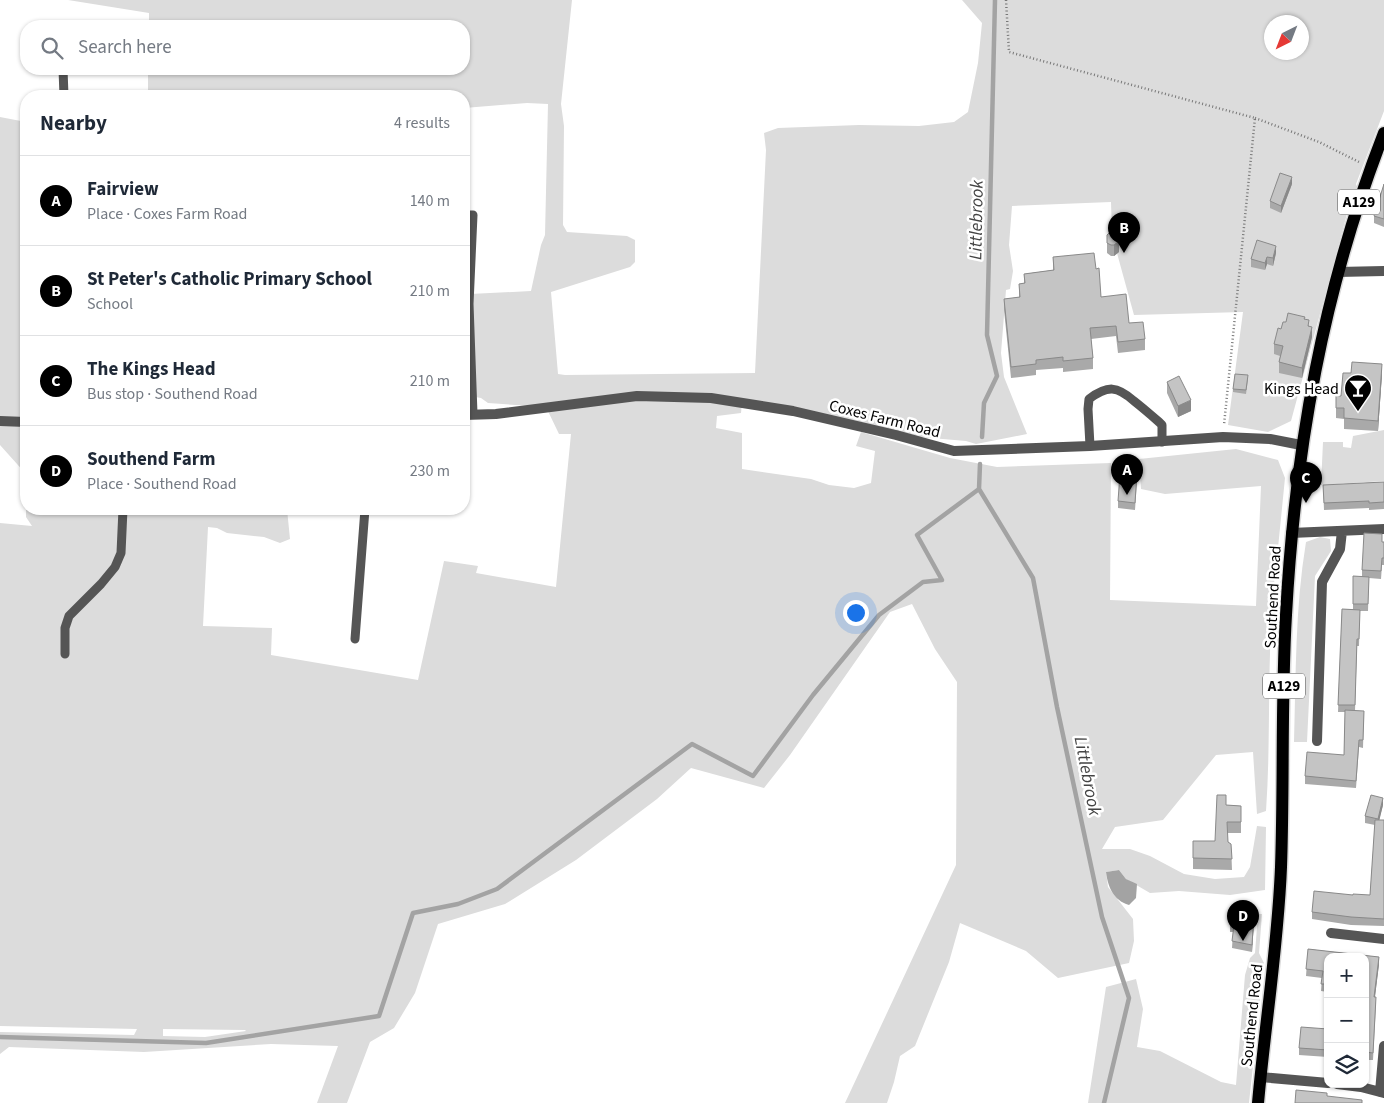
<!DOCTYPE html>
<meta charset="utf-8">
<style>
:root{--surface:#fff;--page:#f2f2f3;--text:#1f2937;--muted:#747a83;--line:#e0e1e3;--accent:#000}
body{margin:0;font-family:"Source Sans 3",sans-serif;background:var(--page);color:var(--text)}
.controls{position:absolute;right:15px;bottom:15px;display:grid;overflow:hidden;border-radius:10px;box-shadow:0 1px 4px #0004}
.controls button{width:45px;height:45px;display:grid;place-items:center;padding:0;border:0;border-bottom:1px solid var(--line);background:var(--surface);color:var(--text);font:25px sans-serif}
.compass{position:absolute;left:1264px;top:15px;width:45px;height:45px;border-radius:50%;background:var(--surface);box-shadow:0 1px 4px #0004;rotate:222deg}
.you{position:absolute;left:855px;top:612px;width:18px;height:18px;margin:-12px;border:4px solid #fff;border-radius:50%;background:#1a73e8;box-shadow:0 0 0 8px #1a73e833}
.badge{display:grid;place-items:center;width:32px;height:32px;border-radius:50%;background:var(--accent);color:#fff;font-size:16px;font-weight:700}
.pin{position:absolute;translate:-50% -41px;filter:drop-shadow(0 1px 2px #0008)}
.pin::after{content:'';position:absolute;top:26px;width:18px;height:15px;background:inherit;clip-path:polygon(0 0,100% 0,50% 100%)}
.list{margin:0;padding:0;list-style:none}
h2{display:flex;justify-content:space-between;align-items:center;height:65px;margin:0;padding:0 20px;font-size:21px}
h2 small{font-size:16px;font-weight:400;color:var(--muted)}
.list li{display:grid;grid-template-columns:32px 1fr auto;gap:15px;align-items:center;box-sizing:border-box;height:90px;padding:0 20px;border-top:1px solid var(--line)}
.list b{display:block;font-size:19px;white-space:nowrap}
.list p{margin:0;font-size:16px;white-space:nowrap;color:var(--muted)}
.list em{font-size:16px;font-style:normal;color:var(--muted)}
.icon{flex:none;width:28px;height:28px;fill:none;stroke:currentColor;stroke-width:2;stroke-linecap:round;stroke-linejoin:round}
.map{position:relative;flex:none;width:1384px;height:1103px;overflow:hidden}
.search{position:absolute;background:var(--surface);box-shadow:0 1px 4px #0004;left:20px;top:20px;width:450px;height:55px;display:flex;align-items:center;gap:12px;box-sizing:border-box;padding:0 18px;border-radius:20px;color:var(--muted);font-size:19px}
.panel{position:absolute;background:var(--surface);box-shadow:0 1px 4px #0004;left:20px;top:90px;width:450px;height:425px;border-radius:20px}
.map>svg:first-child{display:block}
.green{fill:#dcdcdc;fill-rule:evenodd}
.water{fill:#a3a3a3}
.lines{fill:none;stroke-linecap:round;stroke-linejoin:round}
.stream{stroke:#a3a3a3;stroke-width:4.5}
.primary-casing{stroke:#dbdbdb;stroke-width:15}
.path{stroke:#777;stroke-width:2.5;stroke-dasharray:1 2.5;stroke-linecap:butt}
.service{stroke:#555;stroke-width:9}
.minor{stroke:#555;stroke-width:10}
.tertiary{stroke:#555;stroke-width:10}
.primary{stroke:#000;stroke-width:12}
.wall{fill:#a9a9a9}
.shaded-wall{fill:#898989}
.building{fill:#c4c4c4;stroke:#898989}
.labels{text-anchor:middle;stroke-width:5;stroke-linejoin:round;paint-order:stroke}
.shield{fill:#fff;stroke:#4c4c4c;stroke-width:1}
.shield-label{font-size:15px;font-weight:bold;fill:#000}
.poi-label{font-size:16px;fill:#000;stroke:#fff;text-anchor:end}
.street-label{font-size:16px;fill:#000;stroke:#fff}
.water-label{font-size:18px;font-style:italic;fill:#444;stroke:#fff}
</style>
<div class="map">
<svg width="1384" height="1103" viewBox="0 0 1384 1103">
<rect width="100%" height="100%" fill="#fff"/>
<path class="green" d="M68,0H572L561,104L564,126L563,225L567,232L627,236L635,240V262L630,267L551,292L558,374L565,375L755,373L766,150L764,133L778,128L859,125L919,126L954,122L968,112L978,63L982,23L962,0H1384V111L1356,184L1359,192L1351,199L1291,421L1268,432L1228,425L1243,312L1134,315L1112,235L1111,202L1012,206L1009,245L1013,271L1010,289L1006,290L1001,353L1004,377L1027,434L976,444L966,441L896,435L742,403L741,413L717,416L716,428L742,433V469L811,479L829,485L854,488L871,483L875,451L856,446L861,432L950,458L997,467L1111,463L1110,600L1256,606L1261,486L1165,494L1141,489L1139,459L1236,449L1278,460L1285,478L1278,548C1274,563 1275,581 1273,597C1267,668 1271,740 1266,811L1257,814L1253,752L1216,755L1163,820L1115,827L1102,849H1130L1150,856L1184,874L1215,879L1244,877L1250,867L1257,826L1266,827L1265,890L1230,895L1179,891L1150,893L1126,879L1119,870L1106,872L1108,887L1133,919L1134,941L1129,963L1058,978L1026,951L960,923L949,962L915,1046L900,1056L894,1082L887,1103H845L956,865L957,682L935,649L912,604L890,612L790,755L764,788L691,768L657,799L576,860L505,904L438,924L415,993L394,1028L370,1042L347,1103H317L338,1046L271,1044L144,1052L9,1047L0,1054V1032L134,1035L137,1029L0,1026V523L32,526L26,517V508L287,509L290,539L280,543L264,537L227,533L217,528L208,527L203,626L272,628L271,655L418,680L444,561L478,566L476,573L556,587L571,434H559L546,407L488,403L481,398L464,395V337H470V294L531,291L541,245L545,235L548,104L527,103L464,108V96H148V69H464V26H149V13ZM1272,22H1302V52H1272ZM163,1029L245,1030L246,1031L205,1037L163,1036Z
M0,117L26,122V474L0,445Z
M1384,430V481L1321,485L1323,442H1343V447L1351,448L1353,436Z
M1320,537L1330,539L1331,551L1315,576L1307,742H1294C1296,675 1295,608 1306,542Z
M1258,914H1262L1259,953L1264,963L1249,1103H1088L1106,987L1136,979L1143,1009L1137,1047L1160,1051L1221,1082L1236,1085L1245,975L1250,958L1255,953Z"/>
<path class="water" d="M1119,870L1126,879L1137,884L1136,898L1129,905C1113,900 1108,887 1106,872Z"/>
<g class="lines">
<path class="stream" d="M982,437L984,403L997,376L987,335L995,0
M980,464L979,489L1033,578L1057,707L1102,917L1129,998L1104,1103
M0,1037L206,1043L379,1016L413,913L458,904L497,889L692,744L753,776L813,695L879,615L923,582L942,580L917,535L979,489"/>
<g class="primary-casing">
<path id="primary" d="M1258,1103C1265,1024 1278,946 1281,867C1284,783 1281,699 1286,615C1295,449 1323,289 1384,133"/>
</g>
<path class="path" d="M1006,0L1009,52L1255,118L1224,425
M1255,118L1319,142L1359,162"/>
<path class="service" d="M63,69L64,96
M464,215H473L469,304L473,414
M1090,446L1088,409L1089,399C1108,385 1117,386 1134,401C1143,408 1151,415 1159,422L1162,425V442
M355,639L365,509
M65,654V628L69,616L101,584L115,567L121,553L123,509"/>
<path class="minor" d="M464,415L496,414L637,396L711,398L793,411L896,435L954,451L1090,446L1223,437L1270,439L1301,445
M0,421L26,422
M1291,533L1384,529
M1317,741L1322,582L1340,549L1342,531
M1331,933L1384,939
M1260,1077L1328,1083
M1337,1084L1361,1087L1384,1093
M1380,1092L1384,1046"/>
<path class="tertiary" d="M1338,272L1384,271"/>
<use href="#primary" class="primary"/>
</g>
<path class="wall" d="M1292,184L1281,213L1270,208V201Z
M1384,184V227L1374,223V216Z
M1107,235L1119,252L1114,256H1111L1107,253Z
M1276,253L1273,266L1267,264L1265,270L1251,267V259Z
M1053,257L1096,269L1101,297L1145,339V350L1118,353L1116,336L1091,339L1093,358V369L1063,372V368L1036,370V375L1011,378L1004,310V299L1019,297V284L1024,283V274L1053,270Z
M1305,319L1309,326L1312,337L1302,378L1279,373V362L1280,356L1274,354V344L1281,329L1286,322Z
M1382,374L1378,431L1344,429V419L1336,418V408L1341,396Z
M1248,379L1246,394L1233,392V389Z
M1167,382L1191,411L1178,417L1167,393Z
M1137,480L1135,510L1118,508V501Z
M1384,482V509L1369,510V508L1324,510L1323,485Z
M1382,542H1384V565H1382L1381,579L1369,578L1368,611H1360L1359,646H1357L1355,711H1364L1363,748L1359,747L1356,788L1305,784V776L1344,755L1345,712H1338L1342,609H1353V576L1362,577V570Z
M1226,805L1241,806V833H1227L1228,842L1231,844L1232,870L1193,869V841H1215Z
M1383,805L1379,820H1384V926L1351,925L1312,919V912L1353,895H1370L1375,825L1365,823V816Z
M1254,921L1252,952L1232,948L1233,932H1230V924Z
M1308,949L1379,957V964L1375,997L1376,1004L1373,1060H1365V957H1328V992L1321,991L1322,978L1306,976Z
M1328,1029V1057L1299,1055V1048Z"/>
<path class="shaded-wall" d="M1292,177V184L1281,213V206Z
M1119,241V252L1114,256V245Z
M1276,246V253L1273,266V258Z
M1267,257V264L1265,270V263Z
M1312,327V337L1302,378V368Z
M1382,364V374L1378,431V421Z
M1191,400V411L1178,417V406Z
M1383,798V805L1378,826V819Z
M1254,914V921L1252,952V945Z
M1379,957V964L1374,1004V997Z"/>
<path class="building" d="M1280,173L1292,177L1281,206L1270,201Z
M1384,184V219L1374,216Z
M1110,232H1116L1119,235V241L1114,245H1111L1107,243V235Z
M1257,240L1276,246L1273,258L1267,257L1265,263L1251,259Z
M1094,253L1096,269L1099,268L1101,297L1126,294L1129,323L1143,322L1145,339L1118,342L1116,326L1090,328L1093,358L1063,361V357L1036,360V364L1011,367L1004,299L1020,297L1019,284L1025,283L1024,274L1054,270L1053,257Z
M1288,313L1305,317L1304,319L1309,320L1308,326L1312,327L1302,368L1279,362L1283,346L1274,344L1278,328L1281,329L1283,322H1286Z
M1352,362L1382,364L1378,421L1344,418V408H1336V396H1341L1343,373H1351Z
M1235,374L1248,375L1246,390L1233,389Z
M1179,376L1191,400L1178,406L1167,382Z
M1137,473L1135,503L1118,501L1120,474Z
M1384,482V502L1369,503V501L1324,503L1323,485Z
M1364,533L1382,534V542H1384V558H1382L1381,571L1362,570Z
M1353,576L1369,577L1368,604H1353Z
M1342,609L1360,610L1359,639H1357L1355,705H1338Z
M1345,710L1364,711L1363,740H1359L1356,781L1305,776L1307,752L1344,755Z
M1217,795H1226V805L1241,806V822H1227L1228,842L1231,844L1232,859L1193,858V841H1215Z
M1371,795L1383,798L1378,819L1365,816Z
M1375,820H1384V919L1351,917L1312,912L1314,891L1353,895V894L1370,895Z
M1241,912L1254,914L1252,945L1232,941L1234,925L1230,924L1231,914L1241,915Z
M1308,949L1379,957L1374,997H1376L1373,1053L1365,1052V957H1328V984H1321L1323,971L1306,969Z
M1301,1027L1328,1029V1050L1299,1048Z
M1296,1090L1327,1093V1096L1362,1100V1103H1295Z"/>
<defs>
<g id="bar-pin" transform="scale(1.4375)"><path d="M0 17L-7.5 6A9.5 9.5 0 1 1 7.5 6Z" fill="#000" stroke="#fff"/><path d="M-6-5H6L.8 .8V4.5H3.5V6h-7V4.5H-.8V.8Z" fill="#fff"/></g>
</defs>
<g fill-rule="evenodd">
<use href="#bar-pin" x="1358" y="388"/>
</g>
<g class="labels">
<g class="shield">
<rect x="1338" y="189.5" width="42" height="25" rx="4"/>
<rect x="1263" y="673.5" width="42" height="25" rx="4"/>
</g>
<g class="shield-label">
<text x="1359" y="207">A129</text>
<text x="1284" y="691">A129</text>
</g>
<g class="poi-label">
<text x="1339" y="394">Kings Head</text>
</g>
<g class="street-label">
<text transform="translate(885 418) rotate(14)" y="6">Coxes Farm Road</text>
<text transform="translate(1272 597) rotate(-87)" y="6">Southend Road</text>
<text transform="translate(1251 1015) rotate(-84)" y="6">Southend Road</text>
</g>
<g class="water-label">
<text transform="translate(976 220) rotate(-89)" y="6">Littlebrook</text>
<text transform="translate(1088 776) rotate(79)" y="6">Littlebrook</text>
</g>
</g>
</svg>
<div class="controls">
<button>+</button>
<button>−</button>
<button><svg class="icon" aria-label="layers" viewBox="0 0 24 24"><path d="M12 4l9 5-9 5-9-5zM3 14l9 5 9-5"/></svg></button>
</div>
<svg class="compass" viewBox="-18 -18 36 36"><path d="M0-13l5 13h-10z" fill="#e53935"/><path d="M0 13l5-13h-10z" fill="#747a83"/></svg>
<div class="you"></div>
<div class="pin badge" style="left:1127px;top:495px">A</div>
<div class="pin badge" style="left:1124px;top:253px">B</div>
<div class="pin badge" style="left:1306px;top:503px">C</div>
<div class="pin badge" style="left:1243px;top:941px">D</div>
<div class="search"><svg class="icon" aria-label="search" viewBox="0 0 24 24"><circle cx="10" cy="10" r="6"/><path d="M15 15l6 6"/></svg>Search here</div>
<section class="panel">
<h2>Nearby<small>4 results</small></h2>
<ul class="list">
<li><span class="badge">A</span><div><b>Fairview</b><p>Place · Coxes Farm Road</p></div><em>140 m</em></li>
<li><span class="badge">B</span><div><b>St Peter's Catholic Primary School</b><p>School</p></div><em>210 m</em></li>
<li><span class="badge">C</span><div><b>The Kings Head</b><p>Bus stop · Southend Road</p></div><em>210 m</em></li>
<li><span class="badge">D</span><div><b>Southend Farm</b><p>Place · Southend Road</p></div><em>230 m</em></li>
</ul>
</section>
</div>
